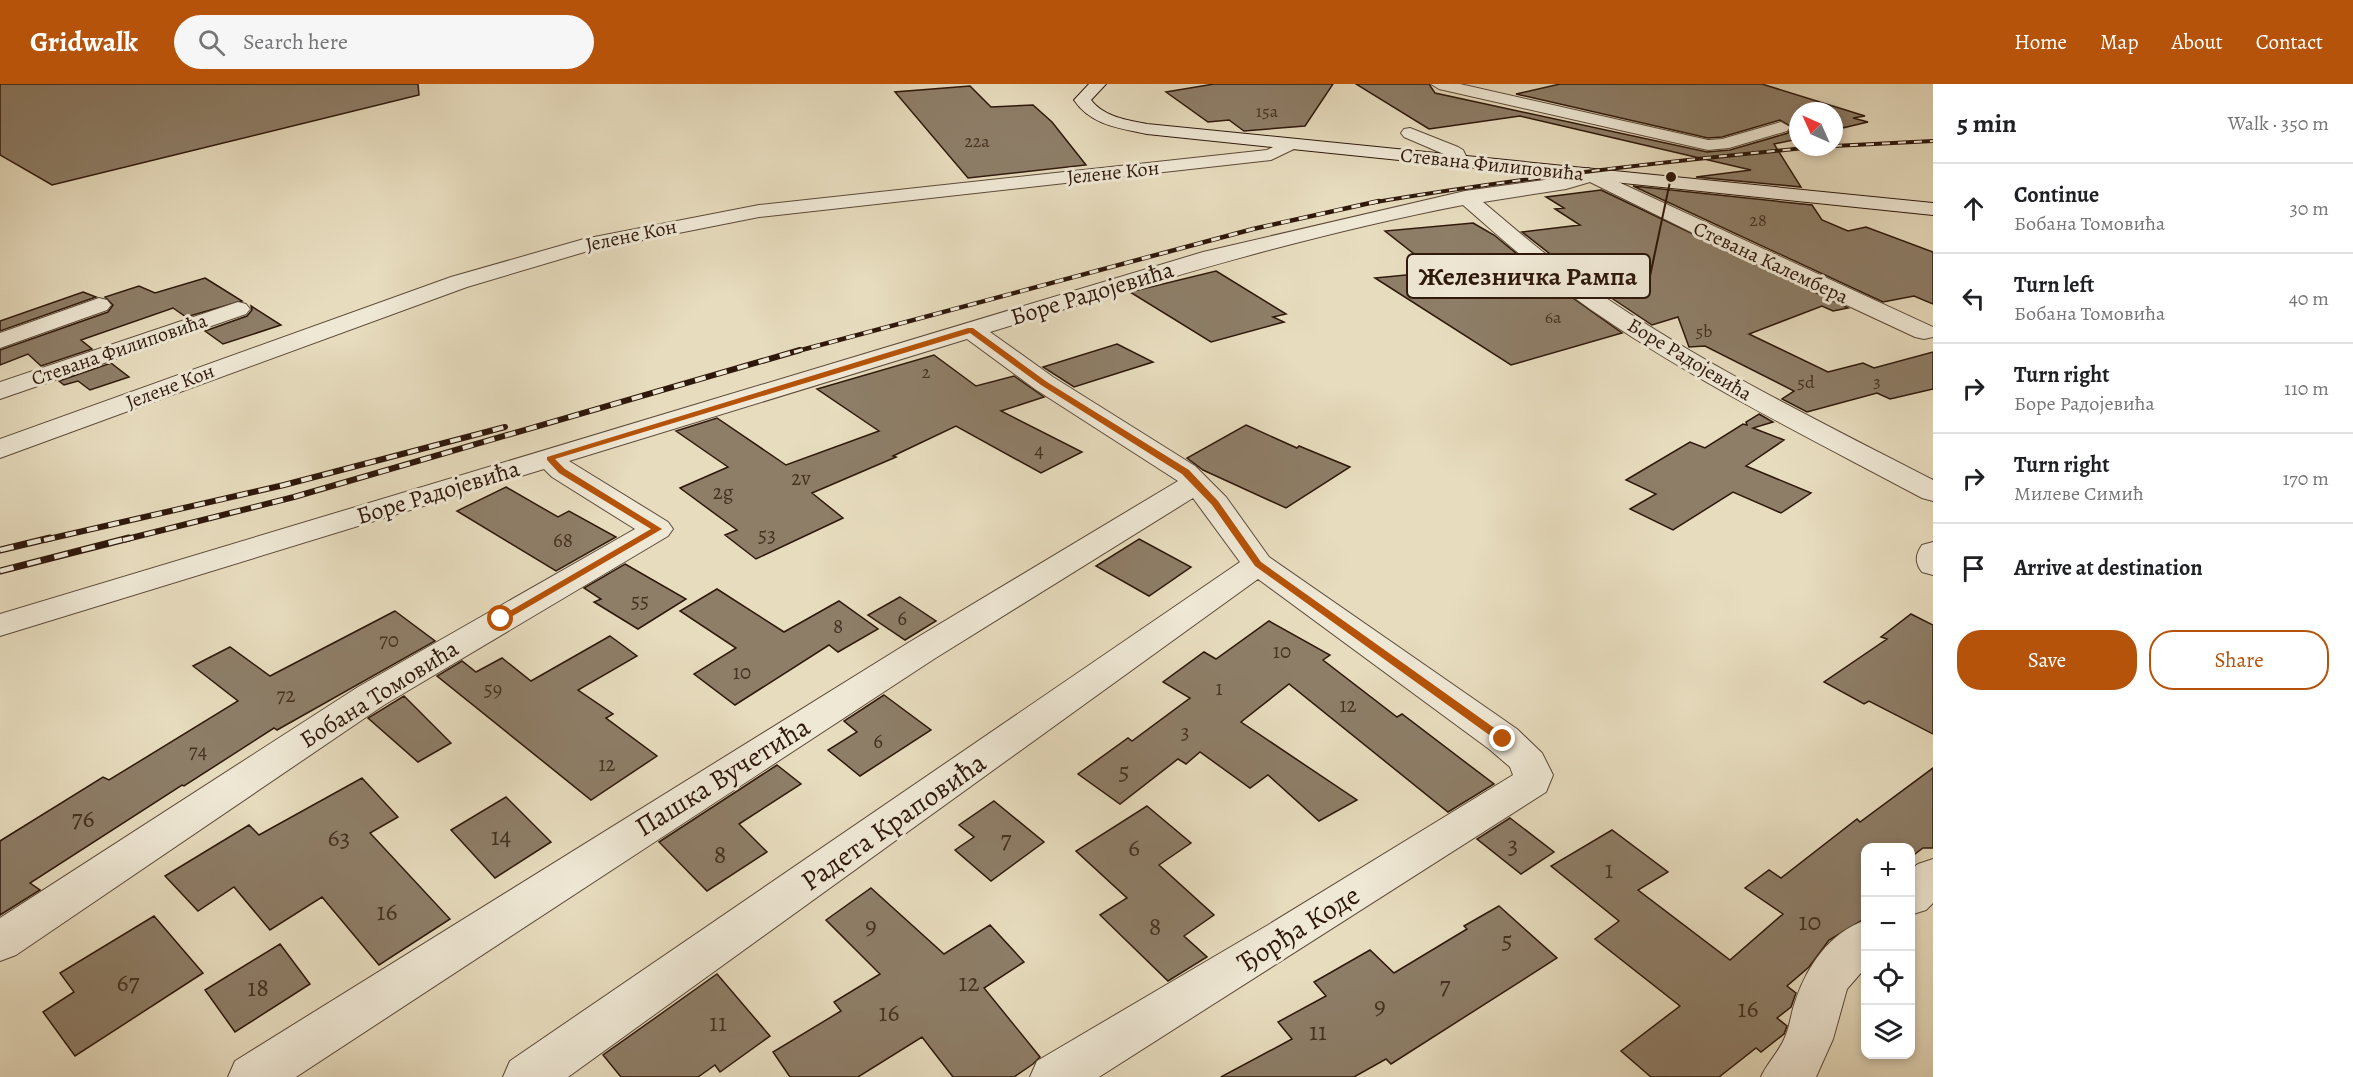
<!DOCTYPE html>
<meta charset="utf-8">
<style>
:root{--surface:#fff;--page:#f6f6f6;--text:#202124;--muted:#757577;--line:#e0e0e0;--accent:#b45309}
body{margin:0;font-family:Alegreya,serif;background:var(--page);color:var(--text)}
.controls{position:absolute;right:18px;bottom:18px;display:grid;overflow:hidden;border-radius:12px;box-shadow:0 3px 9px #0003}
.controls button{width:54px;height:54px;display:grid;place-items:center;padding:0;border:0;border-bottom:2px solid var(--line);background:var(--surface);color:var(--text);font:30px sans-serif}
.compass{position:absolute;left:1789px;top:18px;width:54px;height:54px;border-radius:50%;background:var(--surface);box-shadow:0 3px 9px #0003;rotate:315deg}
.stop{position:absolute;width:18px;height:18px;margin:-14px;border:4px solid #b45309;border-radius:50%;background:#fff}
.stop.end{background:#b45309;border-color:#fff;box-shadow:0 2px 6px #0008}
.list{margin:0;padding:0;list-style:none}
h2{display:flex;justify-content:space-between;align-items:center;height:78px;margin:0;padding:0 24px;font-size:26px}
h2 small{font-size:20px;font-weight:400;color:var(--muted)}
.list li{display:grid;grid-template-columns:39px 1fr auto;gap:18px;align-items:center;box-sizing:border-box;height:90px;padding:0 24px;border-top:2px solid var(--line)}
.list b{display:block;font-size:22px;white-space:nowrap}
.list p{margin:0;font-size:20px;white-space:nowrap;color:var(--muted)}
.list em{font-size:20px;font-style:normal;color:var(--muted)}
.actions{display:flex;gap:12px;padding:18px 24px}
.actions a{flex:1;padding:14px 0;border:2px solid var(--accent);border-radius:24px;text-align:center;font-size:21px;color:var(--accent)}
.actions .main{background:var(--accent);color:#fff}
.icon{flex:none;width:33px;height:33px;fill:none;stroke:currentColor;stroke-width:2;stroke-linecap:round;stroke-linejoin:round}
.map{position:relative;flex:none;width:1933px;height:993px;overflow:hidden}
header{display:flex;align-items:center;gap:36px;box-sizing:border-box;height:84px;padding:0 30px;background:var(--accent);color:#fff}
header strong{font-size:28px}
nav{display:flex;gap:33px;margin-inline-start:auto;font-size:21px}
.search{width:420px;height:54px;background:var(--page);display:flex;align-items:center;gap:15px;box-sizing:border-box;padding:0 21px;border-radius:33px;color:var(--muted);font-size:22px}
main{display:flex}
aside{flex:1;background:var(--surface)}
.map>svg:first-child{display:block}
.building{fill:#8e7e68;stroke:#2e180b;stroke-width:1.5}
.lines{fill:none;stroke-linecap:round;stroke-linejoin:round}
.minor-casing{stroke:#5c4938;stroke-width:2}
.secondary-casing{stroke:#2e180b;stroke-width:2}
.minor{fill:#efe8d5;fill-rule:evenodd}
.secondary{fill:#efe8d5;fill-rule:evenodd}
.rail-far3-casing{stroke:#2e180b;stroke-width:4}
.rail-far2-casing{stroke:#2e180b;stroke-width:4.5}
.rail-far1-casing{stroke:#2e180b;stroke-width:6}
.rail-casing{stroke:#2e180b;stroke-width:7}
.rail-far3{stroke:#efe8d5;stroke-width:2;stroke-dasharray:8;stroke-linecap:butt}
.rail-far2{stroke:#efe8d5;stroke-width:3;stroke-dasharray:9;stroke-linecap:butt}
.rail-far1{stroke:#efe8d5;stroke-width:4;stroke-dasharray:11;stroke-linecap:butt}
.rail{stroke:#efe8d5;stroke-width:4.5;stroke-dasharray:14;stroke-linecap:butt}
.route{fill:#b45309}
.labels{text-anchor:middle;stroke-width:6;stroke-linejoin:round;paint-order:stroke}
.far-number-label{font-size:18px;fill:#463222}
.far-street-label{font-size:20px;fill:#2e180b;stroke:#efe8d5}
.number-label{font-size:21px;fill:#463222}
.street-label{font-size:24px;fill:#2e180b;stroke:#efe8d5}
.near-number-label{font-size:26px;fill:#463222}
.near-street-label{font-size:28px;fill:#2e180b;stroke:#efe8d5}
.leader{fill:none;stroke:#2e180b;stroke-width:2}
.callout-dot{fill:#2e180b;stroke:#efe8d5;stroke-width:2}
.callout{fill:#efe8d5;stroke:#2e180b;stroke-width:2}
.callout-label{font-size:26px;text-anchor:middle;font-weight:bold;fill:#2e180b}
</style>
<header>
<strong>Gridwalk</strong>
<div class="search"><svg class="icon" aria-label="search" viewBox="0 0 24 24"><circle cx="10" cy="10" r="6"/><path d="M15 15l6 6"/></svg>Search here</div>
<nav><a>Home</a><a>Map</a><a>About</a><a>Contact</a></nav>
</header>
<main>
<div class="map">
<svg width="1933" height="993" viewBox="0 0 1933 993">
<rect width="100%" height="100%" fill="#e7dcbe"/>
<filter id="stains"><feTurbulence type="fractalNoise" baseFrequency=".00333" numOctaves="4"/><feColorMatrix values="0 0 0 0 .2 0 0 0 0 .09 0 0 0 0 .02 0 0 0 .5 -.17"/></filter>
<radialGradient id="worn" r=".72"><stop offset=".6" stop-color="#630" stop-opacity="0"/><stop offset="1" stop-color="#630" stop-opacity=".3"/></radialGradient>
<path class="building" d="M0,0H418L419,11L52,101L0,71Z
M1214,0H1333L1305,42L1244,47L1229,36L1208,38L1166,8Z
M1356,0H1429L1435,9L1707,68L1730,66L1788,49L1792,43L1780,36L1722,53L1708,54L1516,10L1560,0H1762L1865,32L1853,34L1868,38L1834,46V27H1798V55L1774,60L1801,103L1696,93L1751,86L1520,32L1429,45Z
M970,2L991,23L1033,21L1052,38L1086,81L968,94L895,8Z
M1633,102L1812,121L1822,136L1848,147L1866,143L1933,168V220L1914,212L1883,218Z
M1601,106L1848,224L1833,227L1822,222L1749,250L1828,288L1863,279L1874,284L1933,268V305L1890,315L1877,309L1807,328L1782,315L1794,307L1705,262L1689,263L1678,233L1652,241L1577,191L1522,148L1580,141L1555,125L1564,124L1546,113Z
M1473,139L1494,151L1556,202L1622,249L1511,281L1375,194L1437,188L1385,147Z
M1216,187L1286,230L1273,233L1284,238L1211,258L1130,208Z
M205,194L242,217L186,233L173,224L81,256L92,265L41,282L28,270L0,281V266L108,228L113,221L105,213L139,202L155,209Z
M83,208L96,213L0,247V237Z
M251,222L281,241L223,260L205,247L247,232L252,226Z
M1117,260L1153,278L1074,303L1043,283Z
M934,271L976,302L1014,292L1044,313L1001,327L1082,368L1041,389L956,342L893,372L896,373L812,409L843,434L756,475L725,451L737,446L680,404L728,383L676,347L717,334L786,381L879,347L817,305Z
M111,279L129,293L90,306L78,297L64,301L59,297Z
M1759,330L1773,338L1753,344L1784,356L1746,382L1811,409L1781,429L1733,408L1673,446L1630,425L1656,410L1626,396L1690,358L1705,364L1743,340L1747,341L1746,338Z
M1246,341L1297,364L1299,362L1350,383L1286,424L1203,386L1187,374Z
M506,403L558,433L569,427L616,453L556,487L457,427Z
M1139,455L1191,483L1149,512L1096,482Z
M625,480L686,515L638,545L594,518L601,515L584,504Z
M717,505L784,548L839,517L878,545L838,568L829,561L735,621L694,590L736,564L680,527Z
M900,513L936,537L905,556L868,531Z
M395,527L435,557L277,646L274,644L184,702L182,701L30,799L40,806L0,831V757L103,693L109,696L238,617L193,582L230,563L270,592Z
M1911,530L1933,541V650L1869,617L1864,620L1824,598L1887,555L1881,553Z
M1269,537L1330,571L1323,576L1397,633L1402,630L1494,700L1448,728L1289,600L1241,638L1357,716L1319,737L1268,691L1250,704L1200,668L1186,680L1178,675L1120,720L1078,690L1128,654L1132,657L1190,614L1163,598L1204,568L1216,575Z
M610,552L637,572L578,606L613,630L606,634L657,672L591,716L437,592L462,577L476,588L502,574L531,597Z
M884,611L931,646L860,692L828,666L857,648L844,637Z
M404,612L451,659L418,678L368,634Z
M777,681L801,700L739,740L767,768L707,807L659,758Z
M1933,684V764H1923L1911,773V764H1866V834L1829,856L1809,883L1787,902L1796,909L1791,923L1777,934L1787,942L1784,950L1761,968L1756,964L1719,993H1651L1621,967L1680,922L1595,855L1619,837L1551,782L1612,746L1668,788L1638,806L1730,876L1783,830L1745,804L1769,786L1781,794L1857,735L1860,738Z
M362,694L398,733L370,749L450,835L379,881L322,813L270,846L234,803L198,827L165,792L249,741L259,751Z
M506,713L551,758L495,794L451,746Z
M994,717L1044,758L991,797L955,766L974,753L959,741Z
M1147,722L1191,759L1159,781L1214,831L1184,852L1207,873L1168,897L1100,831L1127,814L1076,767Z
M1510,734L1554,768L1521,790L1477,755Z
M871,804L944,870L990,841L1024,878L984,904L1040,973L1033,980L1014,993H953L922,953L858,993H790L773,968L841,927L834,918L880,890L826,836Z
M1499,822L1557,874L1391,980L1386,975L1354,993H1221L1292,955L1278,938L1326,912L1314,898L1370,866L1394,889L1467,845L1464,842Z
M154,832L203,889L75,972L43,928L74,908L60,889Z
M280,860L310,900L235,948L205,906Z
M717,890L770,952L720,988L715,981L698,993H621L603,971Z"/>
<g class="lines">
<g class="minor-casing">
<path id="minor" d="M1431,0H1460L1708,56L1722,55L1781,38L1790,43L1787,47L1729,64L1708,66L1439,5Z
M1410,44L1458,63L1463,66L1468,76L1465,80H1453L1446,71L1404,53L1401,49L1404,45Z
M1290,55L1299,60L1296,64L1271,76L759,133L588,167L467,203L0,374V355L451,193L584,155L759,121L1267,66Z
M1588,84L1933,243V253L1924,255L1915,253L1703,154L1590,98L1566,105L1483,118C1523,152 1564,187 1609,216C1712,285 1823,339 1933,396V417L1922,414C1810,354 1695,298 1590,225C1545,193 1504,157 1463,121C1302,152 1146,200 990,248L1053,293L1195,382L1226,413L1269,473L1517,645L1542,669L1553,691L1546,708L1099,993H1030L1037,977L1268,841L1513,691L1510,683L1489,665L1258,495L568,993H503L510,977L1240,478L1193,414L934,575L296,993H228L235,977L908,559L1178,397L1035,305L967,255L569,377L668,438L673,445L668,452L384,621L16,871L0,877V834L358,603L635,445L552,393L544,385L0,552V530L1203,168L1465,107L1566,93Z
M99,214L107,216L111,221L107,226L0,264V249Z
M238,218L246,220L250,225L246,230L0,315V298Z
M1933,458V491L1922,488C1915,479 1915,471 1922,461Z
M1933,775V819L1926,826L1910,831V786L1918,780Z
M1866,836V883L1847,905L1833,955L1816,993H1761C1767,979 1779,968 1785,953C1790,942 1791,929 1795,918C1807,882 1829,849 1866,836Z"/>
</g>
<g class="secondary-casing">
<path id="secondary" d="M1089,0H1106L1091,16C1104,33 1127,36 1147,40L1933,119V131L1147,50C1118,44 1091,41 1074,16Z"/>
</g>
<use href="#minor" class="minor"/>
<use href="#secondary" class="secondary"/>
<g class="rail-far3-casing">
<path id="rail-far3" d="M1834,62L1933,57
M1370,119C1518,94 1667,77 1816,63"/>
</g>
<g class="rail-far2-casing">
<path id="rail-far2" d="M794,268L1253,145L1379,117"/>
</g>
<g class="rail-far1-casing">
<path id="rail-far1" d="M44,456L284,401L505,343
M123,456L294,413L800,266"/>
</g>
<g class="rail-casing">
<path id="rail" d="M0,466L50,454
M0,487L129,454"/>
</g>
<use href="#rail-far3" class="rail-far3"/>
<use href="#rail-far2" class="rail-far2"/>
<use href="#rail-far1" class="rail-far1"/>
<use href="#rail" class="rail"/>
</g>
<path class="route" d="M968,244H973L1047,298L1189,386L1218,417L1261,478L1507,653V658H1499L1255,482L1212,421L1182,390L1041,301L970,249L555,375L565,385L662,445L504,537L496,535L651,445L559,389L547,376V373Z"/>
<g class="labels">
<g class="far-number-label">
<text x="1267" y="33">15a</text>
<text x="977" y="63">22a</text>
<text x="1758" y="142">28</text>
<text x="1553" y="239">6a</text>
<text x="1704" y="253">5b</text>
<text x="926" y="294">2</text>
<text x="1877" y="303">3</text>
<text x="1806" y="304">5d</text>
</g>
<g class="far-street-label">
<text transform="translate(1492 80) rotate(6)" y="7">Стевана Филиповића</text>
<text transform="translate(1113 88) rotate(-6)" y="7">Јелене Кон</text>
<text transform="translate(631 151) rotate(-12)" y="7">Јелене Кон</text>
<text transform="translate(1771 178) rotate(25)" y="7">Стевана Калембера</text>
<text transform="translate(119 265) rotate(-19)" y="7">Стевана Филиповића</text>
<text transform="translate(1690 275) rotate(31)" y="7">Боре Радојевића</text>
<text transform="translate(170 302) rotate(-21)" y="7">Јелене Кон</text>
</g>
<g class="number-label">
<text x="1039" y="373">4</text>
<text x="801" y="401">2v</text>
<text x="723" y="415">2g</text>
<text x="767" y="458">53</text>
<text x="563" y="463">68</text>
<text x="640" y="524">55</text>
<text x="902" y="541">6</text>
<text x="838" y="549">8</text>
<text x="389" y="563">70</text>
<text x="1282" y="574">10</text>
<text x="742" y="595">10</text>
<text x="1219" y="611">1</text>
<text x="493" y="612">59</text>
<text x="286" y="618">72</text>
<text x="1348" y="628">12</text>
<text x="1185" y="655">3</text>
<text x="878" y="664">6</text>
<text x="198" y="674">74</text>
<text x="607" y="687">12</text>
</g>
<g class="street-label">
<text transform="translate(1092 209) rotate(-17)" y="8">Боре Радојевића</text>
<text transform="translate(438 408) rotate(-17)" y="8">Боре Радојевића</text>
<text transform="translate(379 610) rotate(-32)" y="8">Бобана Томовића</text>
</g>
<g class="near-number-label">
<text x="1124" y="695">5</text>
<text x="83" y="743">76</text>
<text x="501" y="761">14</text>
<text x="339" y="762">63</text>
<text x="1006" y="764">7</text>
<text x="1513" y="769">3</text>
<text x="1134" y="772">6</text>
<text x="720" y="779">8</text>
<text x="1609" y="794">1</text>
<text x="387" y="836">16</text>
<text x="1810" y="846">10</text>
<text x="871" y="850">9</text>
<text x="1155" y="851">8</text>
<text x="1507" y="864">5</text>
<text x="128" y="907">67</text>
<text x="969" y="907">12</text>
<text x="1445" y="910">7</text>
<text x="258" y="912">18</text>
<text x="1380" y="930">9</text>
<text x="1748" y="933">16</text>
<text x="889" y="937">16</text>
<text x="718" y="947">11</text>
<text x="1318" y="956">11</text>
</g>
<g class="near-street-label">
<text transform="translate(722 692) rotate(-32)" y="10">Пашка Вучетића</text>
<text transform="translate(893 737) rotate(-35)" y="10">Радета Краповића</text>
<text transform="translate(1298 844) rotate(-32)" y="10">Ђорђа Коде</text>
</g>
</g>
<path class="leader" d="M1671 93L1650 192"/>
<circle class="callout-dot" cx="1671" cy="93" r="6"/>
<rect class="callout" x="1407" y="170" width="243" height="44" rx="6"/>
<g class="callout-label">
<text x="1528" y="201">Железничка Рампа</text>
</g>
<rect width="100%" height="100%" filter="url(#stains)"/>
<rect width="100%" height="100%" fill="url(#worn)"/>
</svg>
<div class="controls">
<button>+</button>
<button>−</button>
<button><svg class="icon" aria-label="locate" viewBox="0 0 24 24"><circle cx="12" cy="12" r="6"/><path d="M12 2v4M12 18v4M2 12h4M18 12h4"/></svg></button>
<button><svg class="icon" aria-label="layers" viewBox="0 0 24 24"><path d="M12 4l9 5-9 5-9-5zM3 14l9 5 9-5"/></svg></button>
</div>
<svg class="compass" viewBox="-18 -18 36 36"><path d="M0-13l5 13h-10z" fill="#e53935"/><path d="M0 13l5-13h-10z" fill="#757577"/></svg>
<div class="stop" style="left:501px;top:535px"></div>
<div class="stop end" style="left:1503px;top:655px"></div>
</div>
<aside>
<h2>5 min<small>Walk · 350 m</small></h2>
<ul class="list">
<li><svg class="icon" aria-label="ahead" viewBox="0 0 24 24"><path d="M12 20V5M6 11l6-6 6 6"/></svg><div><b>Continue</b><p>Бобана Томовића</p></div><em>30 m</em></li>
<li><svg class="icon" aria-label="left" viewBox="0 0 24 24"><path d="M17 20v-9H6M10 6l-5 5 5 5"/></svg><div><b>Turn left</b><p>Бобана Томовића</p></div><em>40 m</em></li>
<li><svg class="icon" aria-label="right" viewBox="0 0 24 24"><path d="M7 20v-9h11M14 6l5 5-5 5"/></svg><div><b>Turn right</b><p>Боре Радојевића</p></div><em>110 m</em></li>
<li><svg class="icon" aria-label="right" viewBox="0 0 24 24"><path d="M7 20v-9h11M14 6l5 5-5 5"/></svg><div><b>Turn right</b><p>Милеве Симић</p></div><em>170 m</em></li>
<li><svg class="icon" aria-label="arrive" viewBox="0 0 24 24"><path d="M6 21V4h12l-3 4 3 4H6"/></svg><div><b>Arrive at destination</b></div></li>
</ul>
<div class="actions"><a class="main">Save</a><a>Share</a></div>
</aside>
</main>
